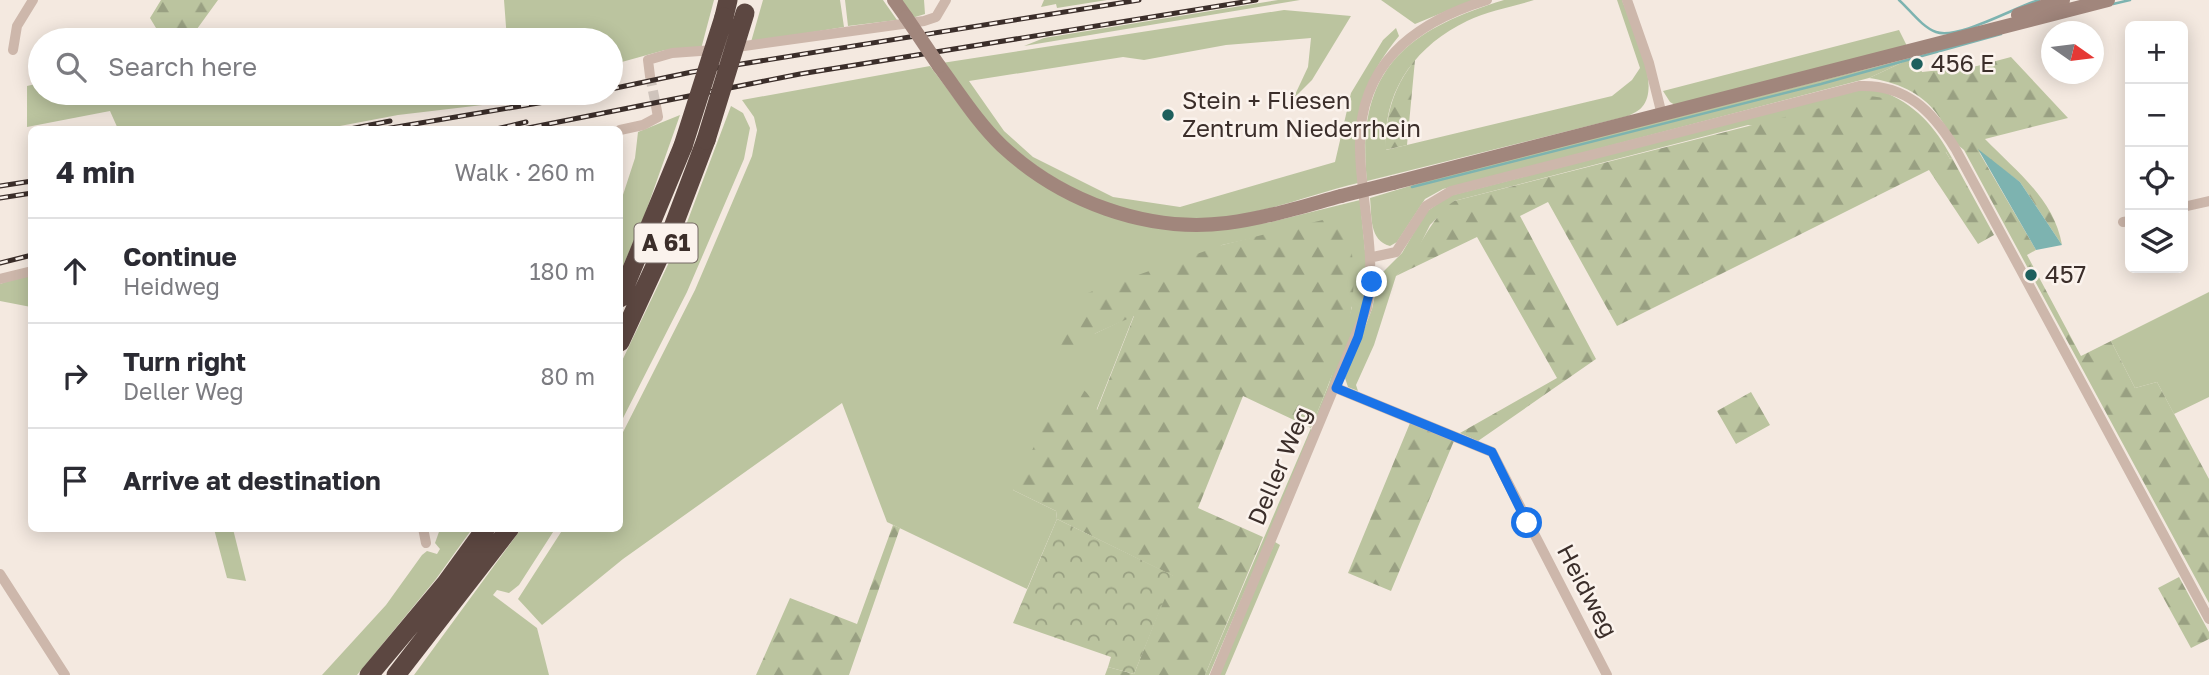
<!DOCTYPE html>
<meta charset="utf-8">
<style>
:root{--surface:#fff;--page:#f2f2f3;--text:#2b2b33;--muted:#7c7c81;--line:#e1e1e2}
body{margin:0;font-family:"Golos Text",sans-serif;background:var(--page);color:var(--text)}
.controls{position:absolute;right:21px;top:21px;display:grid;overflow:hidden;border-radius:10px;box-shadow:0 4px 18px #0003}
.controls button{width:63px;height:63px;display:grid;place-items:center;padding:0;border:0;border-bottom:2px solid var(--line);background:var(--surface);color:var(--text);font:35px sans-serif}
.compass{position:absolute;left:2041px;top:21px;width:63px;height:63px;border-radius:50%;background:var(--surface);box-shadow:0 4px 18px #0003;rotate:104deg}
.stop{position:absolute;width:21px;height:21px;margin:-16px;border:5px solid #1a73e8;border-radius:50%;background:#fff}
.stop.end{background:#1a73e8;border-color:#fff;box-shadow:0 2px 7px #0008}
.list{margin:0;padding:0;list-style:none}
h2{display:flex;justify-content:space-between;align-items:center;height:91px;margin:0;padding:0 28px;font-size:30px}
h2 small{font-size:23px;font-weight:400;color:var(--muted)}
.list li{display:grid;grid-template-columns:46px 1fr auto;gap:21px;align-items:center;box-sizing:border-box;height:105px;padding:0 28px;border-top:2px solid var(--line)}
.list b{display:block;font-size:26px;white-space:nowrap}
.list p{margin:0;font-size:23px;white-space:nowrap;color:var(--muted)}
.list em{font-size:23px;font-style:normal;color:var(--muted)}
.icon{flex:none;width:38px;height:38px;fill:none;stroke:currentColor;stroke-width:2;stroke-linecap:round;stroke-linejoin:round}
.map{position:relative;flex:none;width:2209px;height:675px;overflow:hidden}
.search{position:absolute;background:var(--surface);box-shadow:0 4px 18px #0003;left:28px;top:28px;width:595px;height:77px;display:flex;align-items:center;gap:18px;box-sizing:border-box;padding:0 24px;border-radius:38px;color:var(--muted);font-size:26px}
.panel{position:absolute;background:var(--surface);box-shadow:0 4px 18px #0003;left:28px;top:126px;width:595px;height:406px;border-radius:10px}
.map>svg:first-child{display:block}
.green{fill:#bbc49f}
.forest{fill:url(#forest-firs)}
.park{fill:url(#park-crowns)}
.water{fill:#7db3b0}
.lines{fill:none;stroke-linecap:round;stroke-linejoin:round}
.stream{stroke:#7db3b0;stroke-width:2.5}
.minor-tunnel{stroke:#cfc4bc;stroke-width:10;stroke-dasharray:10 5;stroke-linecap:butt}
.minor{stroke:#cdb7ab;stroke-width:10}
.secondary{stroke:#a1867c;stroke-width:14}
.motorway{stroke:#5c4741;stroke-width:19}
.rail-casing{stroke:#3b2e2a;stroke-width:5}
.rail{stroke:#fbf3ed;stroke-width:2.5;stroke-dasharray:8;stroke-linecap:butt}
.secondary-bridge{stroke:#a1867c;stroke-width:14}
.motorway-bridge{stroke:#5c4741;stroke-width:19}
.route{stroke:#1a73e8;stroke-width:9}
.poi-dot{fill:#1d5f5d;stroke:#fbf3ed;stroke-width:2.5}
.labels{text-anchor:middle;stroke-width:5;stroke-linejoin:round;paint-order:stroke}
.shield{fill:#fbf3ed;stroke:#756964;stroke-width:2}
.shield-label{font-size:23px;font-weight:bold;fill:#3b2e2a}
.poi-label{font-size:24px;fill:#3b2e2a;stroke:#fbf3ed;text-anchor:start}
.street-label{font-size:24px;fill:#3b2e2a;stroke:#fbf3ed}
</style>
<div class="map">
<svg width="2209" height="675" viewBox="0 0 2209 675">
<defs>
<pattern id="forest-firs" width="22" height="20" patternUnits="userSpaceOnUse" patternTransform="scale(1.75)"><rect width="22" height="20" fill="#bbc49f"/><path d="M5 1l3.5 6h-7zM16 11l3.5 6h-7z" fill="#99a082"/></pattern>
<pattern id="park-crowns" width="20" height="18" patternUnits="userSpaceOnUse" patternTransform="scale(1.75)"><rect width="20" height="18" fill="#bbc49f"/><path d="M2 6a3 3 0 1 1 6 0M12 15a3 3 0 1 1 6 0" fill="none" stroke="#99a082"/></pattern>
</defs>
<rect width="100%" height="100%" fill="#f4e9e0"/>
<path class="green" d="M504,0H714L701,49L665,50L611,65V40H507Z
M763,0H840L844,27L751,42Z
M845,0H883L897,20L848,26Z
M898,0H924L925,14L912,18Z
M1044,0H1107L1057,8L1056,4L1041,7Z
M1278,0H1300L1024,46L1044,38Z
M1381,0H1473L1415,24Z
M1504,0H1534C1513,7 1487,11 1467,21C1415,46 1382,92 1386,150L1612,96L1632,80L1640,68L1617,0H1622C1631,25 1662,85 1642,107C1639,111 1632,114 1628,116L1367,181C1355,71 1405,30 1504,0Z
M1284,10L1351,16L1312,80L1293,99L1308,67L1311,38L1226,45L1144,60L1123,57L969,81L1004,131L1033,157L1113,197L1180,207L1335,162L1351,93L1383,40L1396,28L1399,36C1359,85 1353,121 1358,183C1312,194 1267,213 1219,218C1137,227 1051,188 994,130C975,111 959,85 942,63Z
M1899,30L1907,46L1675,105L1670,102L1663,91Z
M1914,57L1869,78L1443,189L1425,199L1397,242L1390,246C1369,240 1372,217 1370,198L1453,173Z
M930,66L966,114L1089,208L1121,220L1164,229L1267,223L1360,200L1368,281L1362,310L1316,423L1312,425L1329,384L1352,307L1258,237L1222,245L1094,334L1134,315L1096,411L1013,490L1056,511L1057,519L1027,589L887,522L842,403L623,559L542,625L518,599L563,529L620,528V438L695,290L752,156L757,130L754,117L742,100Z
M40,83V93H488L491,104L398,115L324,129H118L110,111L27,127V86Z
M1880,90C1916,105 1934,125 1952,158L1950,159L1946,152L1748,125L1454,201L1430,225L1412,261L1396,276L1374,345L1356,385L1358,391L1348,387L1345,378L1372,309L1379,276L1402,253L1426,212L1449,196L1856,91Z
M731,106L743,113L750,128L744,159L687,292L620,424V365L683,233Z
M680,115L644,217L620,273V204L635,158L638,132Z
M31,273V307L0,301V284Z
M2209,292V397L2174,414L2157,382L2135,388L2111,341Z
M1311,428L1312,434L1209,675H1205Z
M214,529H233L246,581L227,578Z
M440,529H472L436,579L357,675H322L386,605L422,555L427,551L437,554L440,549L435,543Z
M521,529H555L519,585L509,593L497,590L493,595L537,628L549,675H414Z
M1275,542L1280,545L1225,675H1218Z"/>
<path class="forest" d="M161,0H218L189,40L162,38L150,18Z
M1914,57L1922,72L1977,66L2011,57L2068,118L1985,139C2016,171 2054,199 2062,245L2020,182L1979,152L2036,250L2027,255L2081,356L2111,341L2135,388L2157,382L2209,479V603L1964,150C1952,141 1947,127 1937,114C1921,92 1896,82 1869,78Z
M1415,60L1407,145L1385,150C1386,114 1393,88 1415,60Z
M1867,96C1903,96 1933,129 1950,159L1952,158L1994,235L1978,244L1929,170L1617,326L1548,202L1520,216L1596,359L1478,441L1460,433L1557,378L1477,237L1396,276C1420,253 1427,221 1454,201Z
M1347,214C1351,244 1356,275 1352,305C1347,341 1325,394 1311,428L1243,396L1198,508L1263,537L1205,675H1105L1108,667L1134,674L1173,576L1057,519L1056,511L1013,490L1065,382C1083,383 1090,396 1097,410L1134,316L1094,334L1067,363L1061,345L1082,295L1222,245Z
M1751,392L1770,425L1736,444L1717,411Z
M1410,423L1454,441L1391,591L1348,573Z
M893,525L900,528L849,675H756L790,598L857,624Z
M2179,577L2209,632V639L2191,648L2158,588Z"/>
<path class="park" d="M1057,519L1174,576L1134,674L1108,667L1111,657L1013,623Z"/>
<path class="water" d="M1978,149L2020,182L2062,245L2036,250Z"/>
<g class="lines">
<path class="stream" d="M1899,0C1910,10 1922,27 1936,32C1958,40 2015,7 2039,0
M2113,4L2130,0
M1412,187L1821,84L2001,34"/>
<path class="minor-tunnel" d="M650,76L656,106"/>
<path class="minor" d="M1627,0L1649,63L1662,115
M730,48L924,21L936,17L946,0
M13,50L17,26L33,0
M650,76L648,60L672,53L714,50
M620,130L643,125L658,117L656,106
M2183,207L2209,201
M2123,222L2130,221
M1373,257L1396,252L1426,206L1451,191L1859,86C1906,84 1932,111 1955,148L2209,619
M0,279L32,271
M1336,388L1492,452L1607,675
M423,528L426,543
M0,574L65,675
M1215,675L1367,308C1377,253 1361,204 1360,149C1358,65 1413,23 1487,0"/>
<path class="secondary" d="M894,0L906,17
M2018,15L2063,0
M939,66C959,93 978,123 1002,146C1061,201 1146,233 1227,223C1266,218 1304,206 1341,196
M1393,183L2108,0"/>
<path class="motorway" d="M724,17L728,0
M620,298L683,146
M620,342L673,227L706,140
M369,675L446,583L486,528
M396,675L510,528"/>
<g class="rail-casing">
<path id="rail" d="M611,89L692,72L1139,0
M559,100L593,93
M345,130L390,121
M379,130L568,98
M492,130L526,122
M518,130L800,74L1256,0
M0,186L32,181
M0,198L32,193
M0,263L32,255"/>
</g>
<use href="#rail" class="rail"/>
<path class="secondary-bridge" d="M906,17L939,66
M1341,196L1393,183"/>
<path class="motorway-bridge" d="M706,140L745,13
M683,146L724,17"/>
</g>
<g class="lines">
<path class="route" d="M1372,282L1358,337L1336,388L1492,452L1527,523"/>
</g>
<g class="poi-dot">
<circle cx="1917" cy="64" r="7"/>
<circle cx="1168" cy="115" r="7"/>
<circle cx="2031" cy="275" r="7"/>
</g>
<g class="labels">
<rect class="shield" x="634.5" y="223.5" width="63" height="39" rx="5"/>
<g class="shield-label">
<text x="666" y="251">A 61</text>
</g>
<g class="poi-label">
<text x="1931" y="72">456 E</text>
<text x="1182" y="109">Stein + Fliesen<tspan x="1182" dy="28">Zentrum Niederrhein</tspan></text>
<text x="2045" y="283">457</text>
</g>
<g class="street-label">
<text transform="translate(1280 466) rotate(-67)" y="8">Deller Weg</text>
<text transform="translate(1587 591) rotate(62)" y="8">Heidweg</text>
</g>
</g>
</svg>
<div class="controls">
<button>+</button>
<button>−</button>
<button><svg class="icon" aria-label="locate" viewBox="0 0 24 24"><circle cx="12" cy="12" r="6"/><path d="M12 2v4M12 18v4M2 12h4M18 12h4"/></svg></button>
<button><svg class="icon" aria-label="layers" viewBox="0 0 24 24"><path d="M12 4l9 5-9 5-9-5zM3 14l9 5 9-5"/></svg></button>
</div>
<svg class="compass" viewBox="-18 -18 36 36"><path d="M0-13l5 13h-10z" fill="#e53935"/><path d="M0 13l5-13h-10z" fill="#7c7c81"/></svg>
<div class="stop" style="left:1527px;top:523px"></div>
<div class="stop end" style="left:1372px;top:282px"></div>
<div class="search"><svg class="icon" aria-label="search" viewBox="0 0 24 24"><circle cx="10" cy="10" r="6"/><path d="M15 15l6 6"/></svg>Search here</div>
<section class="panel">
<h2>4 min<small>Walk · 260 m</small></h2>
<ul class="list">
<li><svg class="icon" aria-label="ahead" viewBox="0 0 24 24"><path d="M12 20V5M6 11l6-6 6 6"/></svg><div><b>Continue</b><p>Heidweg</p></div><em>180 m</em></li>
<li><svg class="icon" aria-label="right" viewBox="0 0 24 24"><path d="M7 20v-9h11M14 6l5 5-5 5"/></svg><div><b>Turn right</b><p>Deller Weg</p></div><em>80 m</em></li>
<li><svg class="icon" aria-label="arrive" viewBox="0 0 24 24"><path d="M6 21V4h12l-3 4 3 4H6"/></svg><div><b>Arrive at destination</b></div></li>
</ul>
</section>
</div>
